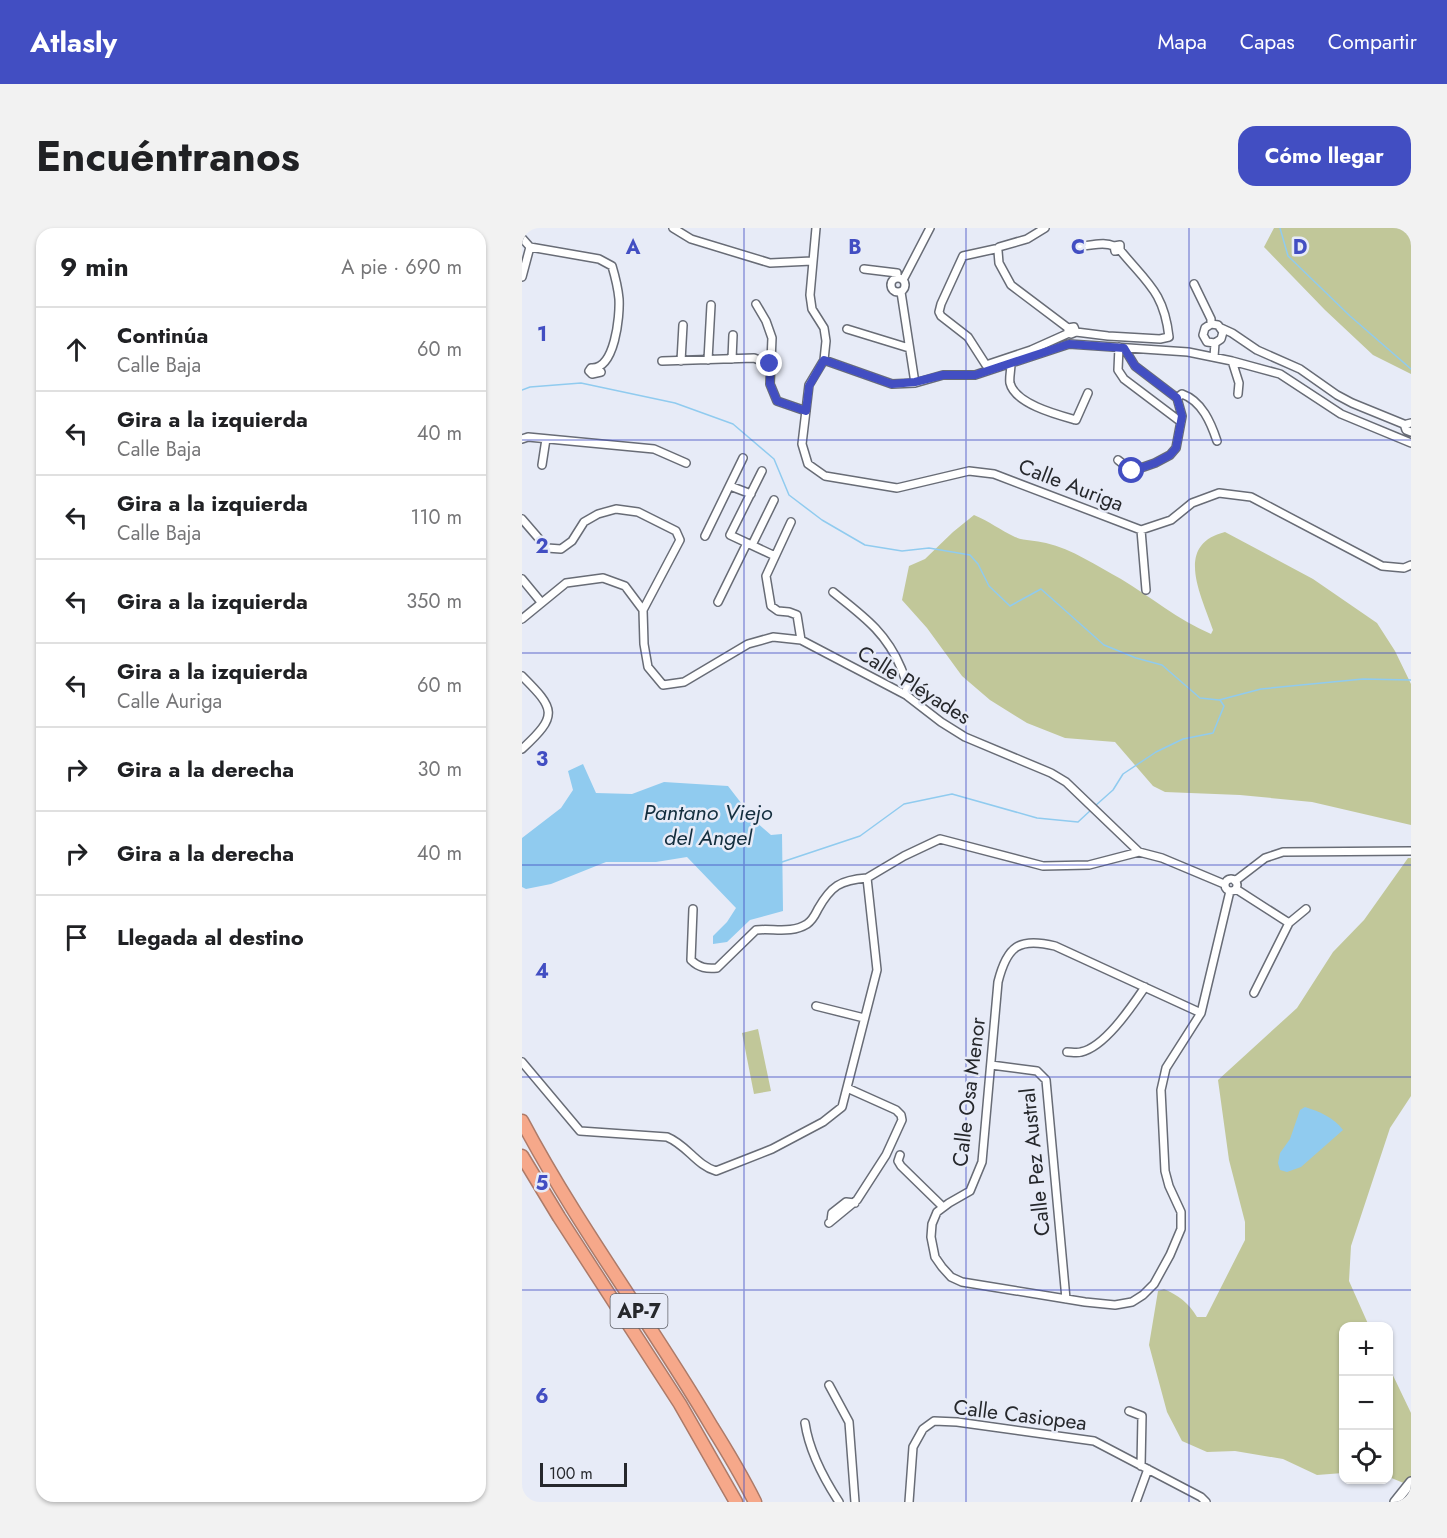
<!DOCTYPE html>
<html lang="es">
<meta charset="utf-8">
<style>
:root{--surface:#fff;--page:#f2f2f2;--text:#202124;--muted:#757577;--line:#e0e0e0;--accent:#424ec2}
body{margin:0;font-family:Jost,sans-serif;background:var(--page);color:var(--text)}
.controls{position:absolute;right:18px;bottom:18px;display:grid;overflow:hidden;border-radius:12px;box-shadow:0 2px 4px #0004}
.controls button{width:54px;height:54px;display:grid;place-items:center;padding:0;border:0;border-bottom:2px solid var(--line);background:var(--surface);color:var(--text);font:30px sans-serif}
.scale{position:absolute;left:18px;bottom:15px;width:87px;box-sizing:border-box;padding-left:6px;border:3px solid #26282c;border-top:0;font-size:16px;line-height:21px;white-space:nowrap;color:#26282c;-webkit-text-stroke:4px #e7ebf7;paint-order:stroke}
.stop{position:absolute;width:18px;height:18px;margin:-14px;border:4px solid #424ec2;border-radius:50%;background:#fff}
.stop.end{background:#424ec2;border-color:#fff;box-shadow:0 2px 6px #0008}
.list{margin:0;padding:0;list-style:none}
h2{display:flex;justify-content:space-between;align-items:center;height:78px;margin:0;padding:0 24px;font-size:26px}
h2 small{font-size:20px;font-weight:400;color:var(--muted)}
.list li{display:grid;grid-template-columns:39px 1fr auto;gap:18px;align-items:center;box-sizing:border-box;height:84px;padding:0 24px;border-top:2px solid var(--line)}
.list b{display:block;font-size:22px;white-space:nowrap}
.list p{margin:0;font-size:20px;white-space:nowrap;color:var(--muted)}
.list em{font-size:20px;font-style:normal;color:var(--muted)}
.icon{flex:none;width:33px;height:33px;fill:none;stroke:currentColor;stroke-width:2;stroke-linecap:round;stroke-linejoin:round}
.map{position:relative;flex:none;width:889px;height:1274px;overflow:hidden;border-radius:18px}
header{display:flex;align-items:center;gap:36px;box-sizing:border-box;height:84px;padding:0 30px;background:var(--accent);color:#fff}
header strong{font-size:28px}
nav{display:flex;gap:33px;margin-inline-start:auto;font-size:21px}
.intro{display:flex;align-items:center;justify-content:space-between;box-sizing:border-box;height:144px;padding:0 36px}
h1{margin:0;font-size:42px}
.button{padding:15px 27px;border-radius:18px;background:var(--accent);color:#fff;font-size:21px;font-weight:700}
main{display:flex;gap:36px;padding:0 36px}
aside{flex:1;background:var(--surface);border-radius:18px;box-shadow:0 2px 4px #0004}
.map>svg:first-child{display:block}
.green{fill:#c1c799}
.water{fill:#90cbef}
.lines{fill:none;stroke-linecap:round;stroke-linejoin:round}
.stream{stroke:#90cbef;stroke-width:1.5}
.street-casing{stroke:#686c76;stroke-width:10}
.secondary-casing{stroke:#686c76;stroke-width:12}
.highway-casing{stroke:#ad7b69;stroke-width:15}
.street{stroke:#fff;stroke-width:7}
.secondary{stroke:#fff;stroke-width:9}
.highway{stroke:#f6a88a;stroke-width:12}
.route{stroke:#424ec2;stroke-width:8}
.grid{fill:none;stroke:#424ec2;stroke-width:1.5;stroke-opacity:0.55}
.labels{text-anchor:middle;stroke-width:5;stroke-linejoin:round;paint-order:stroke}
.shield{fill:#e7ebf7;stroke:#606269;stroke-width:1.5}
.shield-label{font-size:20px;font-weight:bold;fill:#26282c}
.street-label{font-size:21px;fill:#26282c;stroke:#e7ebf7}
.water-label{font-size:22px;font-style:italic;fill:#132e3e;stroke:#e7ebf7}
.grid-label{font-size:20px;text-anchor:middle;font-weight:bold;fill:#424ec2;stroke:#e7ebf7;stroke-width:5;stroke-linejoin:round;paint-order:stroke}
</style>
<header>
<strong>Atlasly</strong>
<nav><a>Mapa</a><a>Capas</a><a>Compartir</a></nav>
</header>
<div class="intro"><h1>Encuéntranos</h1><a class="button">Cómo llegar</a></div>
<main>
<aside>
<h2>9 min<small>A pie · 690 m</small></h2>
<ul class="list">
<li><svg class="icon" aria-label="ahead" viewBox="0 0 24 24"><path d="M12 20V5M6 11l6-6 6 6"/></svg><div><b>Continúa</b><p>Calle Baja</p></div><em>60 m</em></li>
<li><svg class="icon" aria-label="left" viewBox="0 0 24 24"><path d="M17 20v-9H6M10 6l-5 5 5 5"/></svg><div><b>Gira a la izquierda</b><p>Calle Baja</p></div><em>40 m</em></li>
<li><svg class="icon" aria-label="left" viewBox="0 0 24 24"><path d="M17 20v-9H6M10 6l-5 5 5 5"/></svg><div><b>Gira a la izquierda</b><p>Calle Baja</p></div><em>110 m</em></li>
<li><svg class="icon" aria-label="left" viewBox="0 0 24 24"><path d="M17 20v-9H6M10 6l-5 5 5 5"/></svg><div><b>Gira a la izquierda</b></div><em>350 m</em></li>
<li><svg class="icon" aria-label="left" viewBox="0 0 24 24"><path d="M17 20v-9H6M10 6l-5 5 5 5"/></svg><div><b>Gira a la izquierda</b><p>Calle Auriga</p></div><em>60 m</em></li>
<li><svg class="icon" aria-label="right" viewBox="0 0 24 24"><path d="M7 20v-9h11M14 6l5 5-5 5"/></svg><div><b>Gira a la derecha</b></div><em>30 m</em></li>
<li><svg class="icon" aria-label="right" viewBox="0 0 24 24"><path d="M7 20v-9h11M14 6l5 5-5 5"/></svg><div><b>Gira a la derecha</b></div><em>40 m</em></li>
<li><svg class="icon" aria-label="arrive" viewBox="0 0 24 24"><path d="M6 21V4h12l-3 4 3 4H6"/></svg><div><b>Llegada al destino</b></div></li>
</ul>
</aside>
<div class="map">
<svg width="889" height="1274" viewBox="0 0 889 1274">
<rect width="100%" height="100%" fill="#e7ebf7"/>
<path class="green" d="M752,0H889V146L851,127L803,82L742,19Z
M452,287C467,293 478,302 493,309C503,313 513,312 524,315C550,321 575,338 599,351C629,369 656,392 689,406L691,402C680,368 651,317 703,304L791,351L855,395L873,423L889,456V597L790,574L718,567L643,564L631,558L593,514L543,510L505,495L468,472L440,448L405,400L380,372L387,338L403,331L431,304Z
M886,630H889V868L868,900L829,1018L827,1053L847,1098H822L821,1245L795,1247L761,1231L713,1223L685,1224L660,1213L645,1184L627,1117L636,1063L642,1061C657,1068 666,1074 675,1089H684L723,1012V994L707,932L696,852L775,780L811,724L842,692Z
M236,801L249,863L232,866L220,805Z
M866,1137L889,1185V1250L884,1256L867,1249Z"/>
<path class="water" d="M61,536L74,565L110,566L142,554L206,558L233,593L249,607L260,606L261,683L228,692L205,714L191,716V708L205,694L214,680L165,629L134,634H84L29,656L4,661L0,659V610L39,580L51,562L46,543Z
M783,879C796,883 813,890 821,902L779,939L765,944L758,942L756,935L758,925L768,911L778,882Z"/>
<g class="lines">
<path class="stream" d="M758,0L766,28L828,88L889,141
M0,162L8,159L59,155L153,175L211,196L252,231L267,267L300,292L343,317L380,323L407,320L448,327L456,336L467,358L488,378L519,361L582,417L614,430L640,437L678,470L697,472L739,461L841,451L889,452
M573,578L591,562L601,546L634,524L661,511L691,505L702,478L698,472
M260,634L338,608L382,576L430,566L515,590L556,594L570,581"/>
<g class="street-casing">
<path id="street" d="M151,0L169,11L248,35L290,33
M294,0L288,67L290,81L302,100L304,113L302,132L370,156L393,155L421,147H453L547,116L666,124L710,133L758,146L819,186L889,215
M0,10L8,19L77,31L90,38C93,48 96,60 97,71C98,88 93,142 69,140L67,143L70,146L79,144
M553,17C567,20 579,12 592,18
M477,19L505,11L523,0
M473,21L441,28L419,76L417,84L419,88L446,109L464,137L509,122L547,105
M476,23L477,35L489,57L546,100
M342,41L375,45V50
M0,49L8,19
M369 57a7 7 0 1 1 14 0a7 7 0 1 1-14 0Z
M381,52L408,0
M672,56L689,91V96
M379,64L393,155
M234,76L244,93L250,110L248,156L255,173L284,183
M699,100L710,105L735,122L778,141L815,167L830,175L884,197
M325,101L387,120
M554,104L552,99L546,100V103L549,106L554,104L586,108L638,111L647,109C642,64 625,55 598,22V17L592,18L593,23L598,22
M597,119L596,142L602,151L659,194
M692,129L693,115L699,111L701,104L696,97L689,96L683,100L681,107L685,114L693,115
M210,131L211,107
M186,132L189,77
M302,132L287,157L280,216L286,236L303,248L375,260L447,243L472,246L619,302L649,292L670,275L697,265L729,269L860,338L882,340L889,337
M140,133L232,130L247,136
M159,133L161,97
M710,133L717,155L716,166
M489,136C489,142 487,150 488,155C493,176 536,187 554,192L566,165
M655,170L660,166C680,173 689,195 695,213
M889,195L885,196L883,199L884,202L889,204
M0,211L6,209L132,221L164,235
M596,232L610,243L633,235L648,227L654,220L660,188L655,170L613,138L602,120
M20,237L24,211
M240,243L208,307L253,328
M208,258L229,266
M0,291L25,320L39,321L50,313L62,294L76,286L94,281L116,284L154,303L158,312L121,382
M269,294L244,348L249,378L256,383L267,384L275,387L279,412
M619,302L624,362
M183,308L221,230
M230,317L252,272
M0,351L19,374
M311,364C341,388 364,404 379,440C383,450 386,456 384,467
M196,374L225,315
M0,391L44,355L81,350L103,358L121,382L122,416L126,439L141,457L162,454L226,416L251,409L279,412L384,467L419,494L443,509L529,545L544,554L617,624
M0,448C33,481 37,487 0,521
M703 657a6 6 0 1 1 12 0a6 6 0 1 1-12 0Z
M713,653L743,630L761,624L889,623
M714,661L767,695
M171,681L169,732C177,740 185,741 195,740L234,702C251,700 269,706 285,696C291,692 293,687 296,681C309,658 318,652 345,650
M732,765L767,695L784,681
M294,778L342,790
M679,785L533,718C497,709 485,718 476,754L460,934L448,963L427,975L415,984L410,996L409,1009L413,1029L420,1039L429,1049L440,1054L563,1074L593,1077L610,1074L621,1067L632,1056L648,1027L659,1001V984L647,958L643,943L639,862L644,840L679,785L708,663
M545,824C549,824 555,825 559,824C583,819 610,778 623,759
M0,834L58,903L145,909C165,917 174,937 194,943L250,921L301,894L320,879L355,742L345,650L382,628L418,611L521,638L567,637L617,624L640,630L702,656
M469,837L515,843L524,852L544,1071
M378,927L376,933L379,938L421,979
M309,993L310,985L324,974L333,975
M307,995L335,972L364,927L380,892L379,887L374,882L325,860
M307,1157L327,1194L333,1274
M607,1183L620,1188L619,1238
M283,1195C287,1222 302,1251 317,1274
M387,1274L391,1219L401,1201L412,1193L435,1194L572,1213L679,1269L684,1274
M614,1274L626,1241"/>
</g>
<g class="secondary-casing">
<path id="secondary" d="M873,1274L889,1254"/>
</g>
<g class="highway-casing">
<path id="highway" d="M0,893C56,999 129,1095 190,1199C205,1223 220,1248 233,1274
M0,928L37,989L158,1176L214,1274"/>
</g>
<use href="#street" class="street"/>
<use href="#secondary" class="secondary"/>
<use href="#highway" class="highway"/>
</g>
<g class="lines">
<path class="route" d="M248,136V156L255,173L284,183L287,158L302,132L370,156L393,154L421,147H453L547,116L602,120L613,138L655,170L660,188L654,220L648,227L633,235L610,243"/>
</g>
<path class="grid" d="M222,0V1274M444,0V1274M667,0V1274M0,212H889M0,425H889M0,637H889M0,849H889M0,1062H889"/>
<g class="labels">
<rect class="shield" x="88.5" y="1066" width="57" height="34" rx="4.5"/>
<g class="shield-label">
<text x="117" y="1090">AP-7</text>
</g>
<g class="street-label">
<text transform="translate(549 257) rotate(21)" y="7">Calle Auriga</text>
<text transform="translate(392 457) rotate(32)" y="7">Calle Pléyades</text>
<text transform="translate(447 864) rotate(-83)" y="7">Calle Osa Menor</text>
<text transform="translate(513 934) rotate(-96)" y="7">Calle Pez Austral</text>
<text transform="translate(498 1187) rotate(7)" y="7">Calle Casiopea</text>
</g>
<g class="water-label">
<text x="186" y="592">Pantano Viejo<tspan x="186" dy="25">del Angel</tspan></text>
</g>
</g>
<g class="grid-label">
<text x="111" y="26">A</text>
<text x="333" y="26">B</text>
<text x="556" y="26">C</text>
<text x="778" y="26">D</text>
<text x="20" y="113">1</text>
<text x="20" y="325">2</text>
<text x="20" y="538">3</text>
<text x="20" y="750">4</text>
<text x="20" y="962">5</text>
<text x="20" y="1175">6</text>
</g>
</svg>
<div class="controls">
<button>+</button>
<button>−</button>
<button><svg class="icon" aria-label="locate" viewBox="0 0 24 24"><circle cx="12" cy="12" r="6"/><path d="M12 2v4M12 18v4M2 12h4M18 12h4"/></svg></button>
</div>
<div class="scale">100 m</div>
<div class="stop" style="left:610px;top:243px"></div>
<div class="stop end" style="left:248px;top:136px"></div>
</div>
</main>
